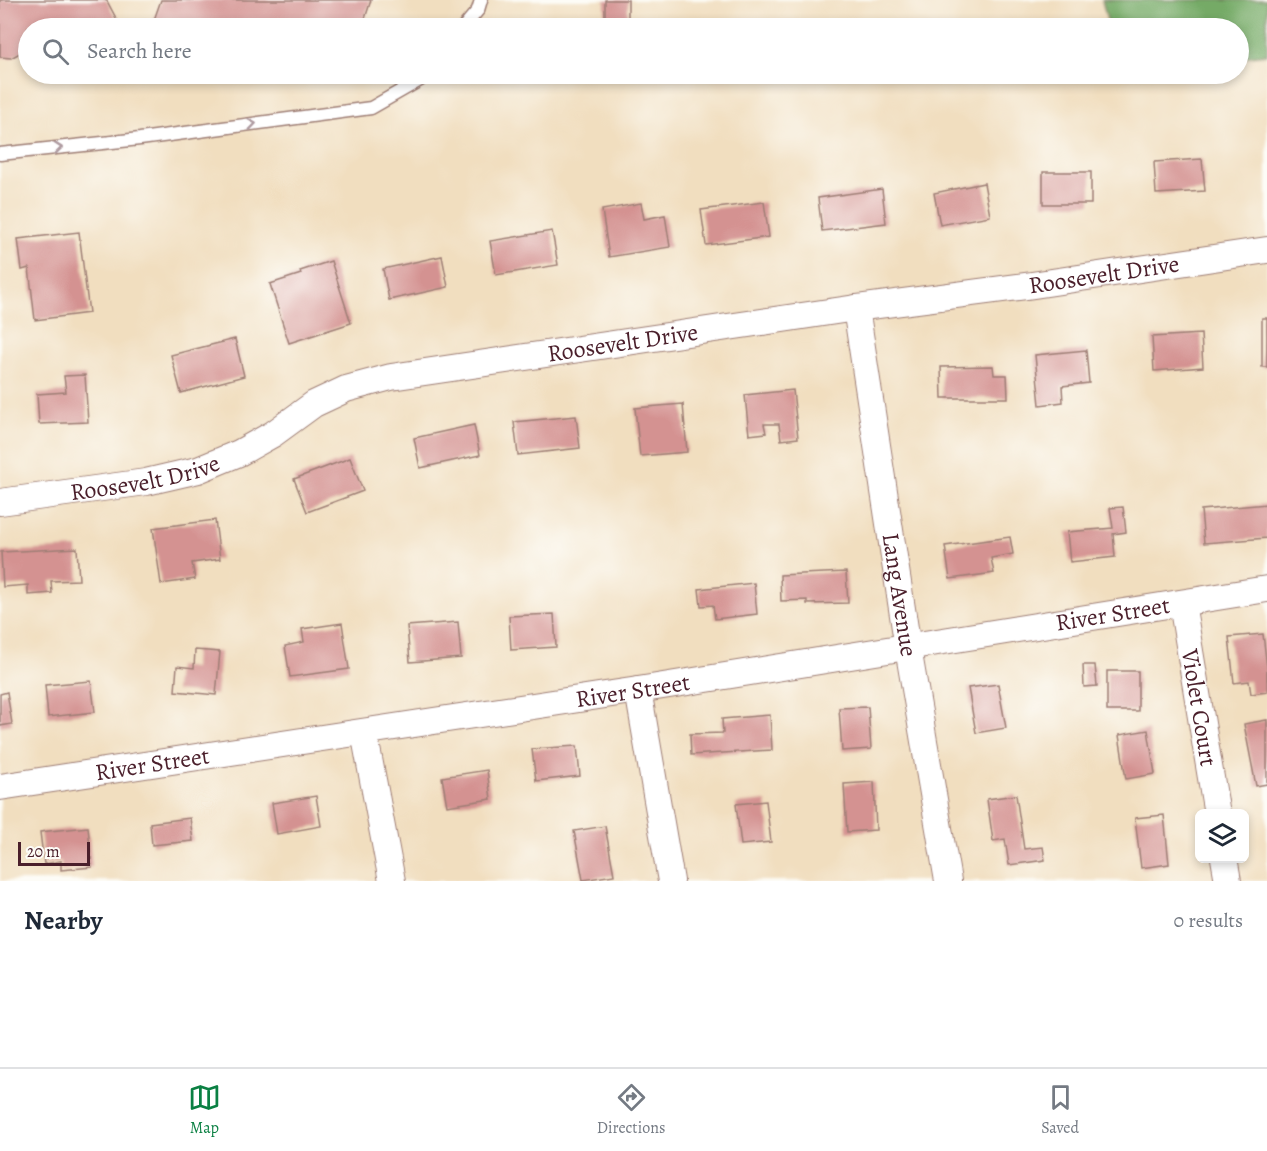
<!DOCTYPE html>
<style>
:root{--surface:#fff;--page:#f6f6f7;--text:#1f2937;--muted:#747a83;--line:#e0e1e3;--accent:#0b8043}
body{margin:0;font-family:Alegreya,serif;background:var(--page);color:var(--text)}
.controls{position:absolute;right:18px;bottom:18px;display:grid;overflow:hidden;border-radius:9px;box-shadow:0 3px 9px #0003}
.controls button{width:54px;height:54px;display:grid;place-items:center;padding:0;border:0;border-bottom:2px solid var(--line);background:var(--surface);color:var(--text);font:30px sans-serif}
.scale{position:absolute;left:18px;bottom:15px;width:72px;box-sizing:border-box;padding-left:6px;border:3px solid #4a1f2b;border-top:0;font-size:16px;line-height:21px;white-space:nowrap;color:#4a1f2b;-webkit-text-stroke:4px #fdfcf7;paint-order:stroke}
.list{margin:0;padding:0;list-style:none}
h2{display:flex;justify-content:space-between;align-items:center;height:78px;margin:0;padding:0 24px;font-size:26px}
h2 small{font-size:20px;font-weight:400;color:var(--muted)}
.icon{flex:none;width:33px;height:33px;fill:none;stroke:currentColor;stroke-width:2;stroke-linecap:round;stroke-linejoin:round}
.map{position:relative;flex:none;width:1267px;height:881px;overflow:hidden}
.search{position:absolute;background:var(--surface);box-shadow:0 3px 9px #0003;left:18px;right:18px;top:18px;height:66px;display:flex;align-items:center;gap:15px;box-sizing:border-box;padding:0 21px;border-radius:33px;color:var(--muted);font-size:22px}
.sheet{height:186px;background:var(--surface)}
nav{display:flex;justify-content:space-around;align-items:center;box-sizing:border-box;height:84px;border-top:2px solid var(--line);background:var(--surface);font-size:16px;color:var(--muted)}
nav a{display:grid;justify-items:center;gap:3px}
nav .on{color:var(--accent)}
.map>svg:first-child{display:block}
.forest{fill:#75aa66;stroke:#606448;stroke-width:1.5}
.building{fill:#d49291}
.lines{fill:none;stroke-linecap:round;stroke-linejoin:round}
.service-casing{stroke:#9e7e75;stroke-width:15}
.minor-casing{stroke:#9e7e75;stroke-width:28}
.service{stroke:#fff;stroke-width:12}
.minor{stroke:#fff;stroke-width:26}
.oneway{stroke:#ae9aa0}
.labels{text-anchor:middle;stroke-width:6;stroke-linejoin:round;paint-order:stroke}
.street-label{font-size:24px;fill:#4a1f2b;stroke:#fdfcf7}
</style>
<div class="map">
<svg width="1267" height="881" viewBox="0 0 1267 881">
<rect width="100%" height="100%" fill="#fdfcf7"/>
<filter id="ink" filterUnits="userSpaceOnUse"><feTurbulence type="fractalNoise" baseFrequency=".0167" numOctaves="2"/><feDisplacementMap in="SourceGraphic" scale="12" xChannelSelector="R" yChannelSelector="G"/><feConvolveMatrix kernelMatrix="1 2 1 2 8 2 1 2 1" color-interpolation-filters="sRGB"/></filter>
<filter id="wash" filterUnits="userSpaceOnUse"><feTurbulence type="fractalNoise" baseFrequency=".008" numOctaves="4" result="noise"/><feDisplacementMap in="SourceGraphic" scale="24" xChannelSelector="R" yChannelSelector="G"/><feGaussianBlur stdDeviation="1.35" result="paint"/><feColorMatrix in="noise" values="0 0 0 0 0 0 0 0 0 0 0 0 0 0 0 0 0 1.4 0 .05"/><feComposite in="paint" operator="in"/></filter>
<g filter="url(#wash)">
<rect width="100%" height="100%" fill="#f1debf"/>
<path class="forest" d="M1102,0H1267V54L1239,57L1238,28H1109Z"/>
<g id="blocks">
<path class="building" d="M0,0H104L107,1L118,22L117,28H28V51L25,50L11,58L0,57Z
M161,0H371L362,28H160L154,20Z
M605,0H628V20H605Z
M1202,159L1205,191L1156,194L1154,162Z
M1043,172H1091V204H1043Z
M984,183L990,216L940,225L934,193Z
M882,189L886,223L822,231L818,198Z
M764,202L769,237L706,245L701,210Z
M641,203L644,219L665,215L670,247L609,257L602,210Z
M552,231L558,265L496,275L490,241Z
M79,232L89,313L35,320L29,268L22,270L18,239Z
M442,256L448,287L389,300L383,269Z
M331,261L351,323L289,343L270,284L301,274L300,271Z
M1262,318H1267V367H1262Z
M1201,334L1203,367L1154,371L1152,337Z
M235,339L244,376L181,393L171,355Z
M1086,350L1089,383L1062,386L1063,402L1040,405L1035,355Z
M993,366L994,375H1007L1008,398H942L941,367Z
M85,375L88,422L39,424L37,394L66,392L64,376Z
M793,390L798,438L781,440L779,424H764L766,433L749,435L745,395Z
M683,404L687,452L640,456L635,408Z
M576,416L580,448L518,455L514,422Z
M474,425L480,455L420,468L414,438Z
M350,458L363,491L307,512L294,479Z
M1267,504V538L1204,543L1201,510Z
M1123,507L1126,532L1113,534L1115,557L1070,562L1067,532L1113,528L1110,508Z
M215,520L220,559L192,563L195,579L161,584L153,528Z
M1010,537L1013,554L991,558L994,573L950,579L945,546Z
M77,548L79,580L51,581L52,593L28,595V585L3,587L1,552Z
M846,572L848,603L807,604V600L781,601L780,575Z
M754,583L757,614L715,619L713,605L701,606L699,589Z
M554,614L556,647L511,650L509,616Z
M458,622L461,658L410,662L407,626Z
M342,623L349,669L290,677L285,646L304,642L302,629Z
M1263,634L1267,668V692L1251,694L1249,681L1234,683L1229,637Z
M195,650L220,652L216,695L175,691L177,666L194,668Z
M1083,665H1095L1097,686L1084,687Z
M1107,671H1138V711H1107Z
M91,681L95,712L48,717L45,685Z
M998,684L1006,728L976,733L968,688Z
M7,692L12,724L0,726V694Z
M868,707L871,749L842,751L839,708Z
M770,715L772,750L691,755L690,734L723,733L722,719Z
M1267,720V784L1256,786L1244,724Z
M1148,730L1155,774L1126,779L1119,735Z
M577,746L580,776L536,781L532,749Z
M487,770L491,799L447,806L442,777Z
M874,782L876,830L847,832L844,784Z
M1016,795L1024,849L1043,847L1045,860L1009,865L1005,839L993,841L987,799Z
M316,796L321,826L277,834L272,803Z
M766,801L771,842L741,845L736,804Z
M1164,815L1169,864L1141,868L1135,818Z
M190,818L193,841L152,845L150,823Z
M605,826L614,875L583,880L574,831Z
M88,827L92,867L61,870V861L44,864L40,832Z"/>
</g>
</g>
<g filter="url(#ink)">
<use href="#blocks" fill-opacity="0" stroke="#9e7e75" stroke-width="1.5"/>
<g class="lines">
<g class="service-casing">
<path id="service" d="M463,28L478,10L481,0
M0,154L140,139L371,108L420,80L425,74"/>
</g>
<g class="minor-casing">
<g id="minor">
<path id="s1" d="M856,308L908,648L948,881"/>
<path id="s2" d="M0,502L146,482L198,470L239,453L273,434L314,404L346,389L391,377L856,308L1026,286L1267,250"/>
<path id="s3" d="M1182,603L1217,814"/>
<path d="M638,690L671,881"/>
<path d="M364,732L392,881"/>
<path id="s4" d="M0,787L638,690L1267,589"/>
<path d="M1224,858L1228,881"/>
</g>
</g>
<use href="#service" class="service"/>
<use href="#minor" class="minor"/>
</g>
<defs><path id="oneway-chevron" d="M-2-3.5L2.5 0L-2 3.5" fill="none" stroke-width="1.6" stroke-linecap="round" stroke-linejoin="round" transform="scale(1.5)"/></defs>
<g class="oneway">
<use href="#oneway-chevron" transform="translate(252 124) rotate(-8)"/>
<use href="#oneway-chevron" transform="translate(58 148) rotate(-6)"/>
</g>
</g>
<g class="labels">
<g class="street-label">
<text dy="8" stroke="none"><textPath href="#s2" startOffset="1137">Roosevelt Drive</textPath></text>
<text dy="8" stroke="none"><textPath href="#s2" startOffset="651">Roosevelt Drive</textPath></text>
<text dy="8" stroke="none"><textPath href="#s2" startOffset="147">Roosevelt Drive</textPath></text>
<text dy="8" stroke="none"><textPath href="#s1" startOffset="290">Lang Avenue</textPath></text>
<text dy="8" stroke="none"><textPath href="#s4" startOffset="1126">River Street</textPath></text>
<text dy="8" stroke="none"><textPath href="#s4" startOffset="640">River Street</textPath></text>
<text dy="8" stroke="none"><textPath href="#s3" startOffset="106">Violet Court</textPath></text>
<text dy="8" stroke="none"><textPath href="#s4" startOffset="154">River Street</textPath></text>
</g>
</g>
</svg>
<div class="controls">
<button><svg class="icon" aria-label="layers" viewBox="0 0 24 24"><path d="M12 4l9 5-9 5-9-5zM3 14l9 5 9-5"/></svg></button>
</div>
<div class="scale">20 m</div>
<div class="search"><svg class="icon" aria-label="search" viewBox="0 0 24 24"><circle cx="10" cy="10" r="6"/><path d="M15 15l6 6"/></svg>Search here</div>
</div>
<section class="sheet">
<h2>Nearby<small>0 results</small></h2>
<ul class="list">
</ul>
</section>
<nav>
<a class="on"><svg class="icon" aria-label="map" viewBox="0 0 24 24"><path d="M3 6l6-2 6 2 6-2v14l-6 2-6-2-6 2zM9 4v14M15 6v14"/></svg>Map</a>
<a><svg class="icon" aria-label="directions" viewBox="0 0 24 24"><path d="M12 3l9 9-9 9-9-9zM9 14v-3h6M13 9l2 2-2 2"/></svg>Directions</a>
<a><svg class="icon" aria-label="saved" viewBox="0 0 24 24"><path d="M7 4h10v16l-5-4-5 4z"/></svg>Saved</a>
</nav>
